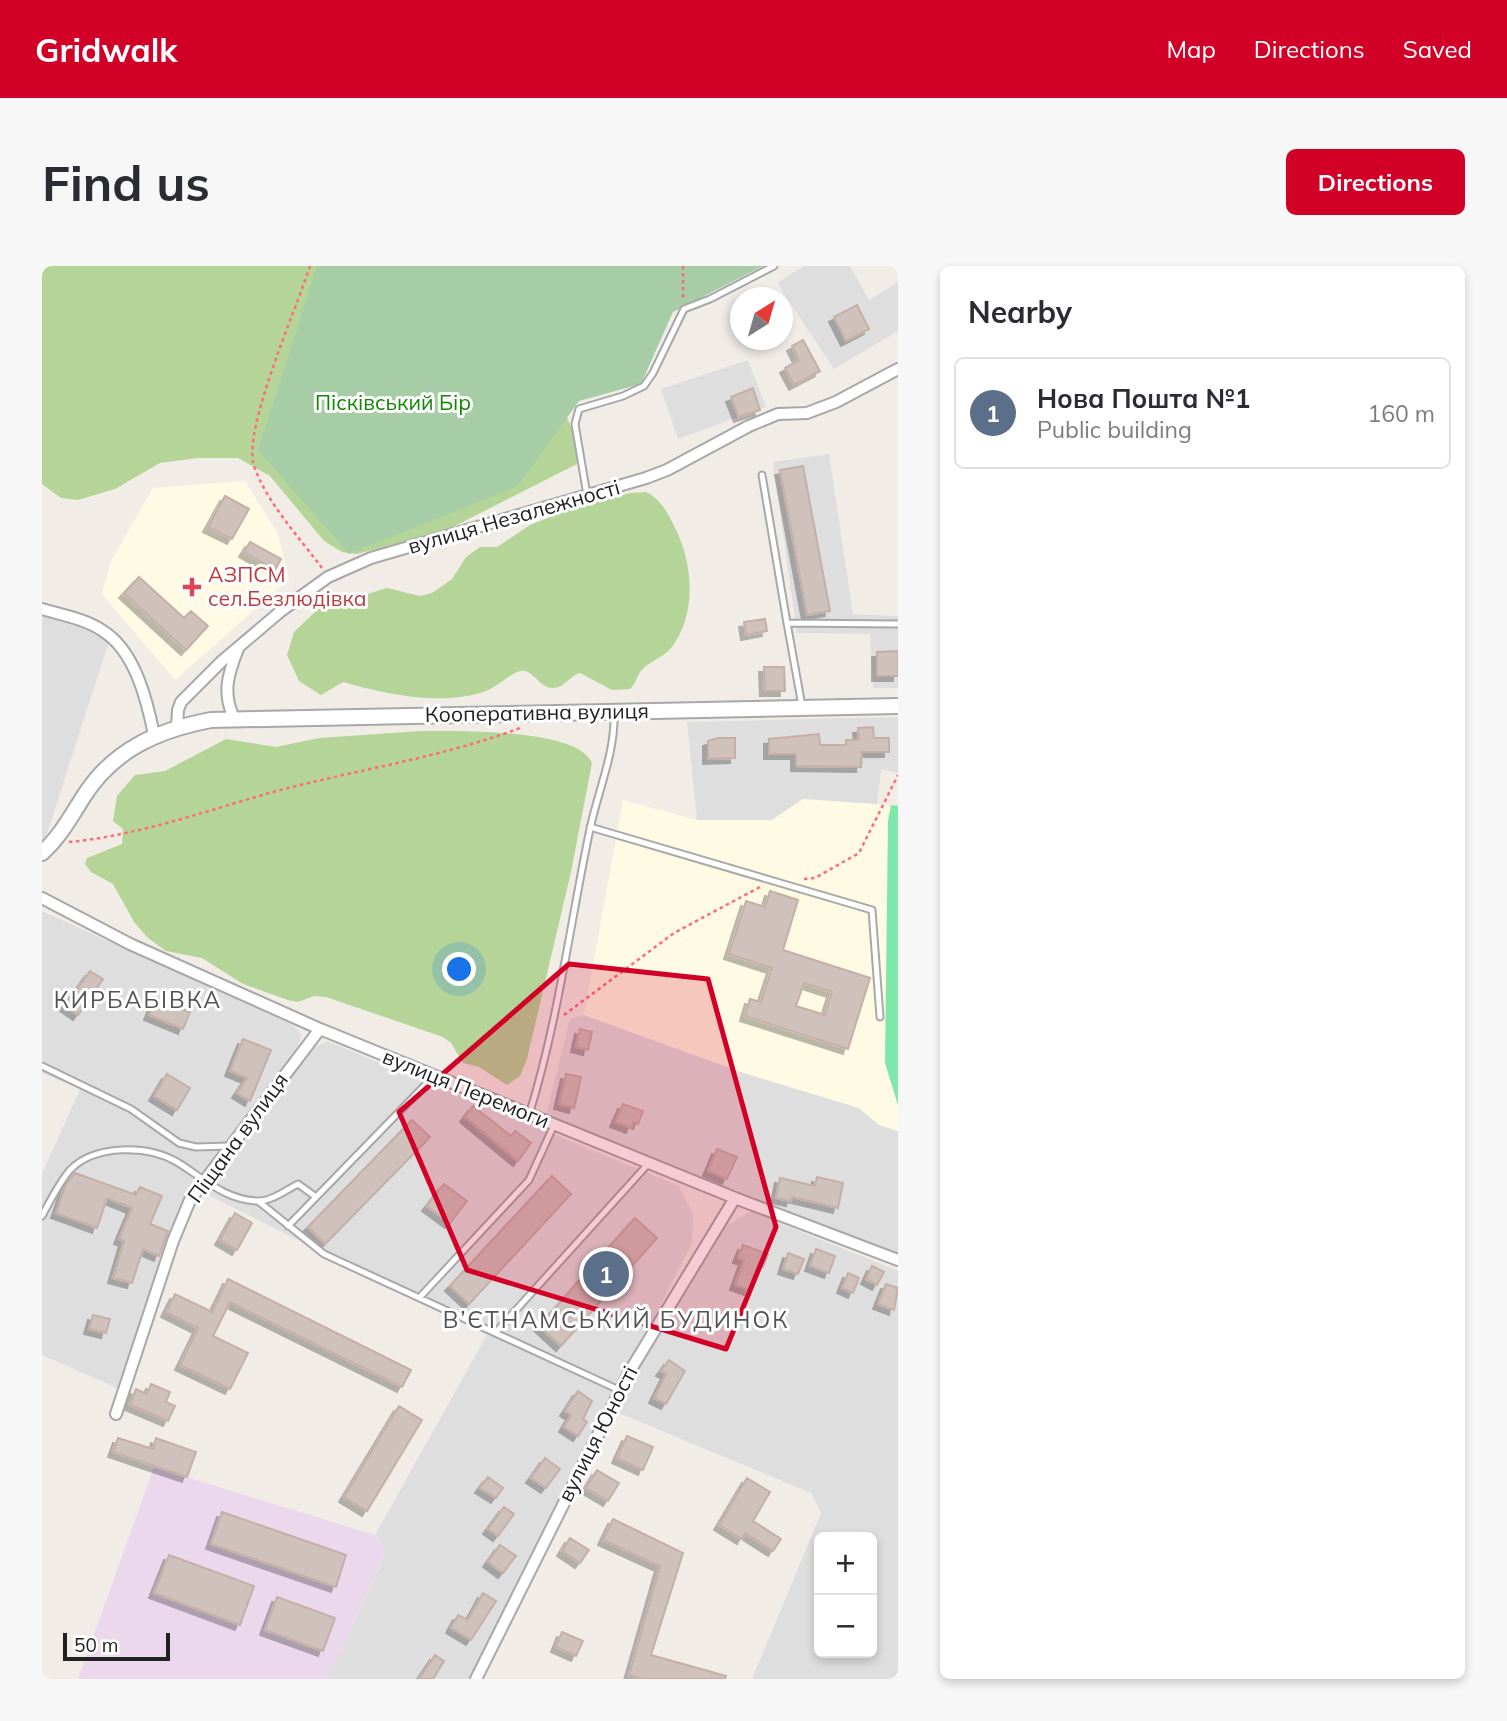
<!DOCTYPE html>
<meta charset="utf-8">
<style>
:root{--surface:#fff;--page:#f7f7f7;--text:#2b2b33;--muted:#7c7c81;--line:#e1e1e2;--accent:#d20027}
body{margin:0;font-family:Mulish,sans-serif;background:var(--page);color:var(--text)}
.controls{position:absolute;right:21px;bottom:21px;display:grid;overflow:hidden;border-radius:10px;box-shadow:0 4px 10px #0003}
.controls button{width:63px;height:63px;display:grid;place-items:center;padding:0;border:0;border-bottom:2px solid var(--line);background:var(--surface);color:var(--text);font:35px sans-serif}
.compass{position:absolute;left:688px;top:21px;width:63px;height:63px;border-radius:50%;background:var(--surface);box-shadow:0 4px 10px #0003;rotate:37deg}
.scale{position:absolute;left:21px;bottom:18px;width:107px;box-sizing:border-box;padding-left:7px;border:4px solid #212121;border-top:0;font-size:19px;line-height:24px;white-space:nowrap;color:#212121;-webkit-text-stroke:5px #fff;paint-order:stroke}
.you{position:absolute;left:418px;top:704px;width:24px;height:24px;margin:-18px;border:5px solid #fff;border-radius:50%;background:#1a73e8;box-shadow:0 0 0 10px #1a73e833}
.badge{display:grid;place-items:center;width:46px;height:46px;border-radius:50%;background:var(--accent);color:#fff;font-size:23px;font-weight:700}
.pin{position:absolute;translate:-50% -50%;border:4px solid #fff;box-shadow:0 2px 7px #0006}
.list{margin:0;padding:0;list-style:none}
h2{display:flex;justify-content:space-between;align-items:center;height:91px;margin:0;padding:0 28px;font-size:30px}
h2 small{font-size:23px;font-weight:400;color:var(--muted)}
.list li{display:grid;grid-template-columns:46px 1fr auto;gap:21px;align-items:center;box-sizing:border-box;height:112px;margin:0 14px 14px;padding:0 14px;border:2px solid var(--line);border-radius:10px}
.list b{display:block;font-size:26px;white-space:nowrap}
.list p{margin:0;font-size:23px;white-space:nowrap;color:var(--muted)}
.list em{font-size:23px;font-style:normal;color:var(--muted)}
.map{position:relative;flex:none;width:856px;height:1413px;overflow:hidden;border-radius:10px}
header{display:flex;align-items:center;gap:42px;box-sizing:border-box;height:98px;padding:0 35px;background:var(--accent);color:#fff}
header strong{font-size:33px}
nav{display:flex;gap:38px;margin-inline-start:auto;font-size:24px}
.intro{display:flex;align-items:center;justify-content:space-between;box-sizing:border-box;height:168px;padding:0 42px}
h1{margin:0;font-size:49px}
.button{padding:18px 32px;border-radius:10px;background:var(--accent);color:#fff;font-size:24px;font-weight:700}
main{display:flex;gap:42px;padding:0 42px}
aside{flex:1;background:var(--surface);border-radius:10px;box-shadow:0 4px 10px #0003}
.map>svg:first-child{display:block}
.residential{fill:#dfdede;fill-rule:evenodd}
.industrial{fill:#ecd8ec}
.education{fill:#fffae3}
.forest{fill:#b5d598}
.cemetery{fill:#a7cda6}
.pitch{fill:#7ee8ab}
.building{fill:#cfc1bc;stroke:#c6afa7;stroke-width:2;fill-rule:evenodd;filter:url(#shadow)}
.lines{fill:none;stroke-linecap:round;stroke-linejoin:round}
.service-casing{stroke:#a8a8a8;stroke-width:9}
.minor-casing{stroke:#a8a8a8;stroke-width:14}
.tertiary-casing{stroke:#a8a8a8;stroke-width:18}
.path{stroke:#ff6b77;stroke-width:2.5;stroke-dasharray:3.5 3.5;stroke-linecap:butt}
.service{stroke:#fff;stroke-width:5}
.minor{stroke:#fff;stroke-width:10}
.tertiary{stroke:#fff;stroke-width:14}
.marked{fill:#d20027;fill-opacity:0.2;stroke:#d20027;stroke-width:5;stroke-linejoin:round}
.health-dot{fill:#e0444e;stroke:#fff;stroke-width:2.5}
.labels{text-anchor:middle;stroke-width:6;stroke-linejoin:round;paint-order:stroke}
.park-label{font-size:21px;fill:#0f8702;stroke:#fff}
.street-label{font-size:21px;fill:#212121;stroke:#fff}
.health-label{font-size:21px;fill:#be3a42;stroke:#fff;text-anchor:start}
.neighbourhood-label{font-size:23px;letter-spacing:2px;fill:#545454;stroke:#fff}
</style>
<header>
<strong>Gridwalk</strong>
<nav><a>Map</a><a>Directions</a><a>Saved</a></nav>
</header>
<div class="intro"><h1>Find us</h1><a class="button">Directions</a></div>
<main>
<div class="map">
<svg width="856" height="1413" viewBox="0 0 856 1413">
<defs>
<filter id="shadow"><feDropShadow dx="-5" dy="5" stdDeviation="0" flood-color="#0004"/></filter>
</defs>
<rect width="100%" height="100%" fill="#f2ece7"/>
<path class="residential" d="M762,0H808L827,34L856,16V65L792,103L735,17Z
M706,94L724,141L636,173L619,123Z
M787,188L811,348L856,350V422H831L828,368L755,367L731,196Z
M0,343L70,366L0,583Z
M856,451V507L839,503L835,538L761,533L730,554H655L645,456Z
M0,645L251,759L260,769L254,784L164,902L139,942L75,1122L0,1089V908L38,823L0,807Z
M542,749L702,807L817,842L837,859L856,865V990L504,849L528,753Z
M285,775L637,920L651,948L650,977L430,1413H286L345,1285L333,1269L445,1069L164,928L267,784Z
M708,945L856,1005V1413H710L779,1247L769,1227L572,1145L676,965ZM777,1271H830V1387H777Z"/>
<path class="industrial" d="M112,1201L333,1269L345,1284L286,1413H36Z"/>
<path class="education" d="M203,215L236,268L247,313L133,414L60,328L69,295L111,222Z
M761,533L856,540V865L837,859L817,842L702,807L542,749L581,534L655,554H730Z"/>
<path class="forest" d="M0,0H637L556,95L523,147L537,179L538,194L533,199L403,265L315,288L300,286L282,275L228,210L196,192H156L118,197L73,223L36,234L19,232L0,218Z
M604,226C619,233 627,249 634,264C651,298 655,349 629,382C621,392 607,395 599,405C594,411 594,418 588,423L570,424L538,407C528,409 523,422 511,422C498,423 491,403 479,405C468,407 454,422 441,426C398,440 343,428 301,416L279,429L257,415L245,389L252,366L276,343L345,322L378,330L390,327L410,313L424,291L438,281H455L488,259L526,244L588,227Z
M379,465C414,465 536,462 550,497L529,606L485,793L478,810L465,819L437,801L421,797L409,777L401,771L284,731L272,730L256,736L246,734L201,718L160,692L124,685L106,672L92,656L71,618L49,606L43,598L45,592L80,578L81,563L71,555L75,530L93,509L123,505L184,473L234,481L277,472Z"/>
<path class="cemetery" d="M275,0H721L631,46L599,118L537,135L476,220L307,288L216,184Z"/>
<path class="pitch" d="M849,539L856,540V839L843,797L846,555Z"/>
<path class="building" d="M815,39L827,63L804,75L792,51Z
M761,74L778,105L752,119L743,102L757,94L750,80Z
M711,122L718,144L697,151L689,131Z
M761,200L788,345L765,349L738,204Z
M183,230L207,243L190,273L166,261Z
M208,276L239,293L233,304L202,286Z
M97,311L142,352L149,345L166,360L144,384L82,327Z
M723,353L725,365L704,369L702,356Z
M856,385V410H835V386Z
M722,401H742L743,425H723Z
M831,461L832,472H847V486H820L819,501L754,500V488H727V473L777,468L778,479H804V474H817L816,462Z
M676,472H693V492L666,493V475Z
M728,625L756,634L741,684L828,712L806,783L703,750L708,733L719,736L730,702L687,688L704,635L723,641ZM762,717L790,726L783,749L754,740Z
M48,705L61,713L36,749L23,740Z
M114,732L148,746L141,763L107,749Z
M538,763L550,766L546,784L534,781Z
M201,773L229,784L208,835L195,827L205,812L188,805Z
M125,808L148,822L135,844L112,830Z
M524,808L539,811L532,842L517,838Z
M581,838L601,845L596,858L591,856L589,862L573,856Z
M431,840L469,870L473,865L489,877L476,895L423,851Z
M370,854L388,871L283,978L266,961Z
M675,883L695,891L685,913L666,905Z
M33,907L94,929L98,921L120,930L108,958L126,965L117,990L101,983L90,1017L71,1012L82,975L77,973L90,942L65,932L55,962L14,947L24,918Z
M510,910L529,928L427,1038L408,1020Z
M775,911L801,917L796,942L750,931L749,935L734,932L738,912L773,920Z
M402,918L425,935L408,957L385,940Z
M193,947L210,957L195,984L178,974Z
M593,952L615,972L519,1080L497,1060Z
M701,979L726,988L721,1001L716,999L707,1024L693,1019L702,994L696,992Z
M774,983L793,990L787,1007L768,1000Z
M746,987L762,993L756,1008L741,1003Z
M830,1000L842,1006L835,1019L824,1013Z
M806,1007L817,1012L811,1027L800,1022Z
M186,1013L369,1104L360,1121L188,1036L171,1070L206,1087L188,1123L138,1099L156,1062L124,1046L133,1028L170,1046Z
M844,1018L856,1022L852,1044L836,1038Z
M51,1049L68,1053L64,1067L47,1063Z
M627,1094L643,1105L624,1138L612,1132L624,1108L619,1105Z
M109,1118L128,1126L124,1136L133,1140L126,1155L88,1139L94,1123L105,1128Z
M536,1125L550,1135L541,1153L545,1156L536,1170L522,1161L529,1149L523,1145Z
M357,1140L380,1154L325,1245L302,1231Z
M585,1170L611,1181L601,1204L575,1192Z
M76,1172L111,1183L114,1172L154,1186L145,1211L71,1186Z
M503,1192L518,1203L504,1222L489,1212Z
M555,1204L577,1217L566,1235L544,1222Z
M446,1211L461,1222L454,1232L438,1222Z
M705,1212L728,1226L711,1255L739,1273L731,1285L703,1267L700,1273L677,1259Z
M462,1241L472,1248L456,1270L446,1263Z
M180,1246L304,1289L294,1321L169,1278Z
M571,1253L641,1287L609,1389L684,1410L683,1413H600L587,1409L618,1300L561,1274Z
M528,1272L547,1284L538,1297L520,1285Z
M458,1279L474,1290L461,1307L446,1296Z
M127,1289L212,1320L198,1359L112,1327Z
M441,1327L454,1335L429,1374L409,1362L416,1349L426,1354Z
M235,1331L293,1352L281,1385L223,1364Z
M520,1366L541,1375L534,1390L514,1381Z
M393,1389L402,1395L391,1413H377Z"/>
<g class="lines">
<g class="service-casing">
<path id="service" d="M720,209L745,357L856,358
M545,229L533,158L537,143L581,130L602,120L611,107L642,43L668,33L732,0
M745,357L760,440
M548,561L830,644L838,751
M0,800L89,843L137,877L154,881L187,880
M487,849C516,756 528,658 548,563C556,525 573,487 572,449
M216,935L282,988L577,1124
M0,950C8,935 17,917 28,904C53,878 106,879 135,896C161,912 183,934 216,935C230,935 244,924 256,918L274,931
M246,960L392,810
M378,1031L487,914L512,859
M455,1065L607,897"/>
</g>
<g class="minor-casing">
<path id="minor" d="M0,343C20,349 44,353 61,365C93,385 105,434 112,469
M192,452C180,427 186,408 196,383
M135,461L136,444L139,436L180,395L239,345L286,311L329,292L604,212L625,204L707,160L736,148L765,147L794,136L856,103
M0,632L88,678L278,763L693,932L856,994
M74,1148L131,975L148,934L278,763
M434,1413L588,1105L693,932"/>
</g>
<g class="tertiary-casing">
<path id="tertiary" d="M0,587C18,571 29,550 42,530C71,484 116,464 169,454L856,440"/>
</g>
<path class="path" d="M268,0C255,42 200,164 212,200C225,237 257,271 280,302
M641,0V33
M27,576C103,569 176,540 250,521C326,502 403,490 478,462
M762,613L773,612L817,587L856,509
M522,749L632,667L718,621"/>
<use href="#service" class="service"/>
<use href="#minor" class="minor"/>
<use href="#tertiary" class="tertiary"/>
</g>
<path class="marked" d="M527,698L666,713L734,961L684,1083L425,1004L357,846Z"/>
<path class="health-dot" d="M146.5 310.5h7v7h7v7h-7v7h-7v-7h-7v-7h7z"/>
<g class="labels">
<g class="park-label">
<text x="351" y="144">Пісківський Бір</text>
</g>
<g class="street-label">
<text transform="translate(472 251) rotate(-16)" y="7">вулиця Незалежності</text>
<text transform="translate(495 447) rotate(-1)" y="7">Кооперативна вулиця</text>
<text transform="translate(424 823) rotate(22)" y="7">вулиця Перемоги</text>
<text transform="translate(196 872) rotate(-54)" y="7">Піщана вулиця</text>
<text transform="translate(556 1168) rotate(-63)" y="7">вулиця Юності</text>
</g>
<g class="health-label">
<text x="166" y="316">АЗПСМ<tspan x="166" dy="24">сел.Безлюдівка</tspan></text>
</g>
<g class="neighbourhood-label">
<text x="96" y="742">КИРБАБІВКА</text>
<text x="574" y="1062">В’ЄТНАМСЬКИЙ БУДИНОК</text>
</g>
</g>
</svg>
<div class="controls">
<button>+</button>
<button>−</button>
</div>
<svg class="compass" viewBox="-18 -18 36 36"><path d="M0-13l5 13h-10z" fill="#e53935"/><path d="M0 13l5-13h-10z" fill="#7c7c81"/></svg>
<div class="scale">50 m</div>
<div class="you"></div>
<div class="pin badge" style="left:564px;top:1008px;background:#5c6f8a">1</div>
</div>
<aside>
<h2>Nearby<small></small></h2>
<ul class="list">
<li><span class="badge" style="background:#5c6f8a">1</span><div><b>Нова Пошта №1</b><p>Public building</p></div><em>160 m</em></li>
</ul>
</aside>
</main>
